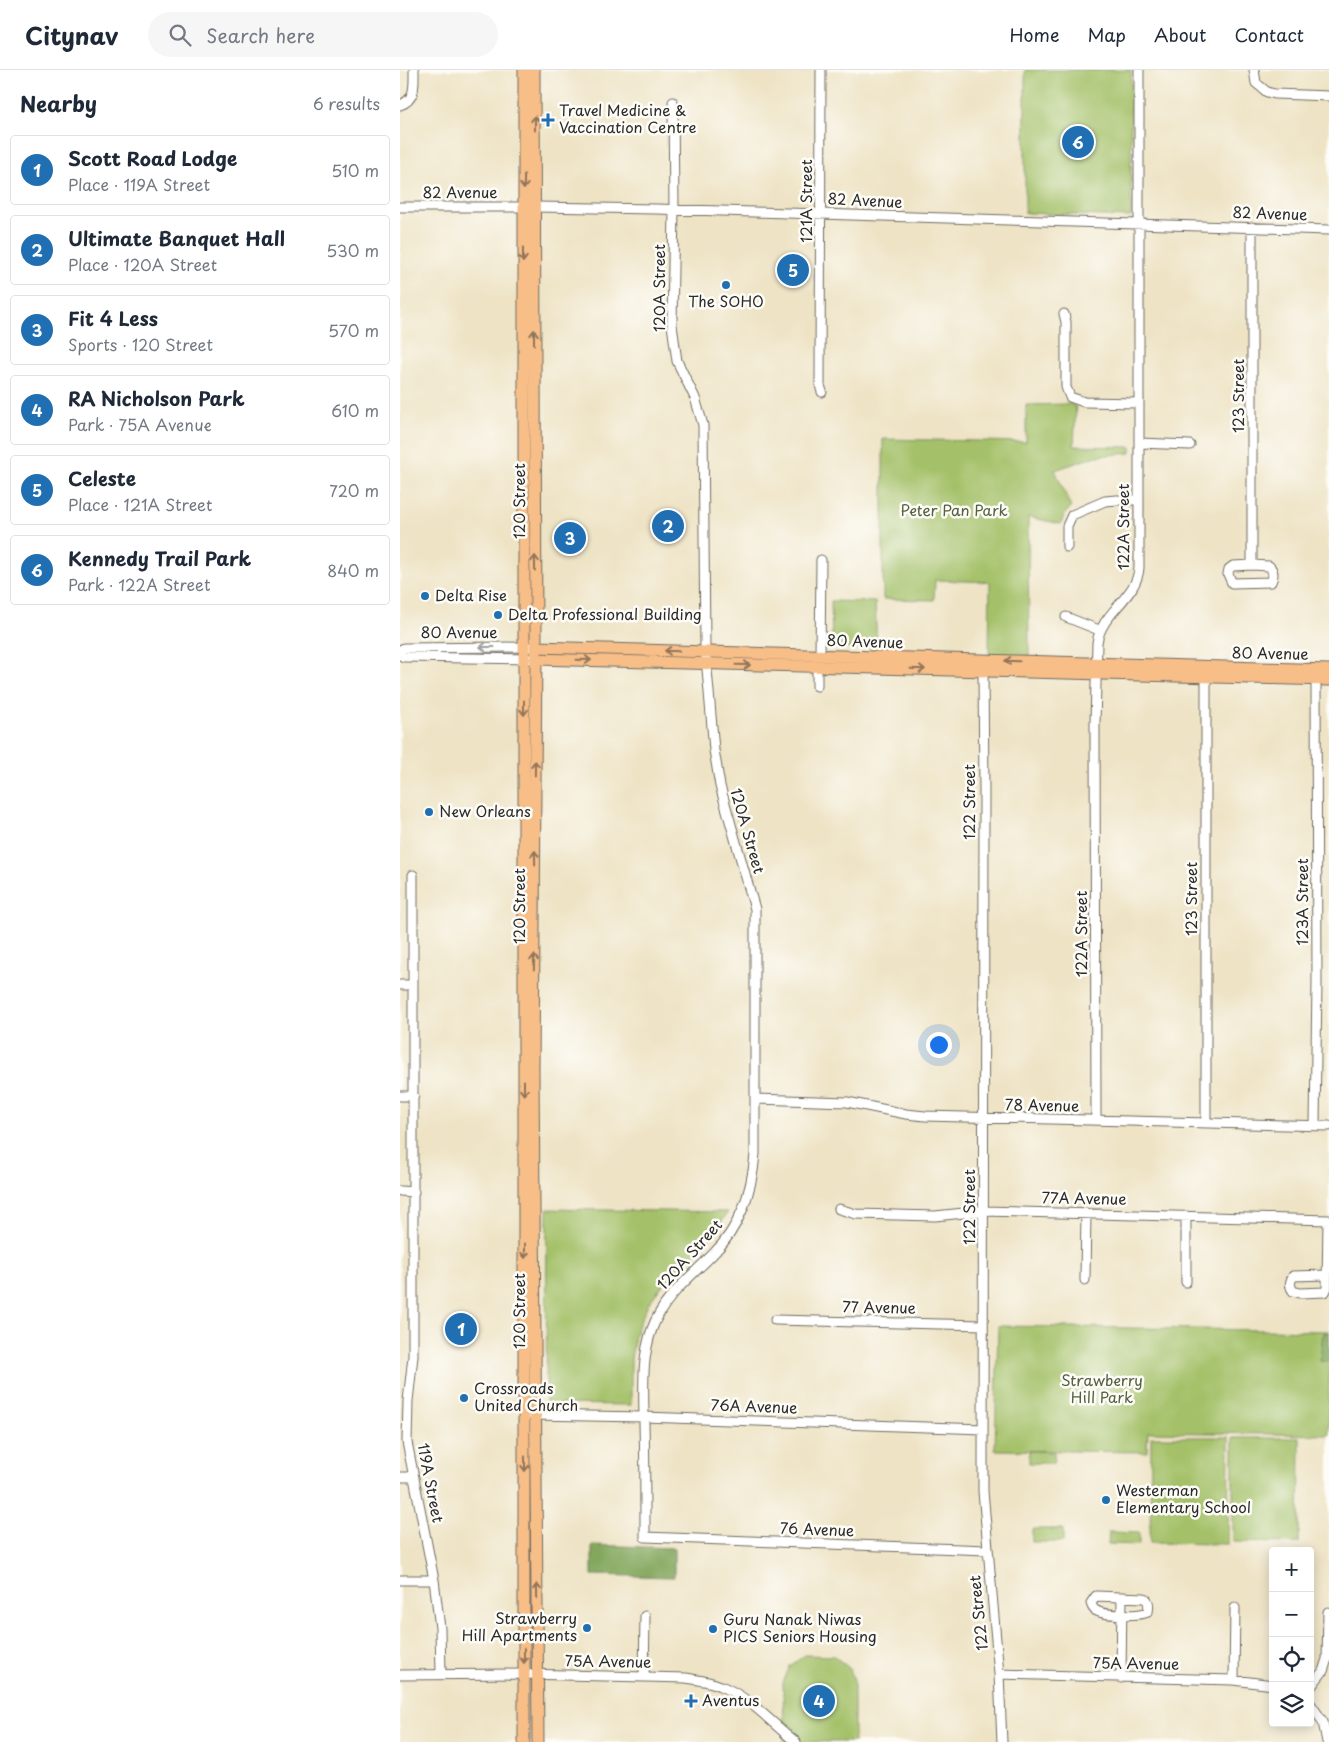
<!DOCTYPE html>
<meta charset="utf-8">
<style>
:root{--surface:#fff;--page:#f6f6f7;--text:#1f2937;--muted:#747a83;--line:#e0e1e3;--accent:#1f6fb2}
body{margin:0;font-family:"Playpen Sans",sans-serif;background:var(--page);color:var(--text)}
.controls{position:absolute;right:15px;bottom:15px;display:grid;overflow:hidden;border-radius:5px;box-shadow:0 2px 12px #0003}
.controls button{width:45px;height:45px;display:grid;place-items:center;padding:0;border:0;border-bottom:1px solid var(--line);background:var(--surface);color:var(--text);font:25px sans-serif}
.you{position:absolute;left:538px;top:974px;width:18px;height:18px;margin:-12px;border:4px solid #fff;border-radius:50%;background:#1a73e8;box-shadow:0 0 0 8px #1a73e833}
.badge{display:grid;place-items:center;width:32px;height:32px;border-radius:50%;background:var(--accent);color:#fff;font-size:16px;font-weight:700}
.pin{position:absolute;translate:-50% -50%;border:2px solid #fff;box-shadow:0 1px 5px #0006}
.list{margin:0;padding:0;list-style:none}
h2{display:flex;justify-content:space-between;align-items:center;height:65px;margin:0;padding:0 20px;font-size:21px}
h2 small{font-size:16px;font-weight:400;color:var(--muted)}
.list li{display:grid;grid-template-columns:32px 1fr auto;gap:15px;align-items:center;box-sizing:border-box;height:70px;margin:0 10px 10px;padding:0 10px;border:1px solid var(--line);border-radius:5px}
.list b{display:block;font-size:19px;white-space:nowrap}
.list p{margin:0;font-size:16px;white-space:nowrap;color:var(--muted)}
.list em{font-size:16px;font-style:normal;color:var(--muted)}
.icon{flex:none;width:28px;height:28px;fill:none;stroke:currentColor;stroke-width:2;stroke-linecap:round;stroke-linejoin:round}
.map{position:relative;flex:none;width:929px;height:1672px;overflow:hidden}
header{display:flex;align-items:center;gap:30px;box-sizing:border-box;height:70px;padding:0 25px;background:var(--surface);border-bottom:1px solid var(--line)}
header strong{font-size:24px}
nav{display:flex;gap:28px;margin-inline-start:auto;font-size:18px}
.search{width:350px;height:45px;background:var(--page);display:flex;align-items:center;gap:12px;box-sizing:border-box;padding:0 18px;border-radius:28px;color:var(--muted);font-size:19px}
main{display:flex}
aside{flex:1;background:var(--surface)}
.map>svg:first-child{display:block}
.green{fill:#a4c169;stroke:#68764a}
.forest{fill:#83a75d;stroke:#576944}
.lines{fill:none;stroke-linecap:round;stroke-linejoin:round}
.minor-casing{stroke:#6f6b61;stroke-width:11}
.major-casing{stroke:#6f6b61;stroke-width:13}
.minor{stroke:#fff;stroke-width:9}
.major{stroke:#f7be88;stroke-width:11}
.oneway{stroke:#91745a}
.oneway2{stroke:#a0a0a0}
.poi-dot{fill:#1f6fb2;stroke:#fdfcf7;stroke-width:2}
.labels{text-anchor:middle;stroke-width:5;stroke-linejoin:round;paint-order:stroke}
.poi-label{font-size:15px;fill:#2b2b2b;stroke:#fdfcf7;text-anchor:start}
.street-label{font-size:15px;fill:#2b2b2b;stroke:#fdfcf7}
.park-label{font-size:15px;fill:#556041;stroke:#fdfcf7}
</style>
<header>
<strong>Citynav</strong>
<div class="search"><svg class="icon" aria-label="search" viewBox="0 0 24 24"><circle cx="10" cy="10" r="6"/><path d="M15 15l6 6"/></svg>Search here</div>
<nav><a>Home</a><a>Map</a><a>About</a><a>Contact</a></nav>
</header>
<main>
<aside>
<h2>Nearby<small>6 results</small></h2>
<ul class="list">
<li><span class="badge">1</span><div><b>Scott Road Lodge</b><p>Place · 119A Street</p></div><em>510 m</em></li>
<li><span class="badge">2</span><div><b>Ultimate Banquet Hall</b><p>Place · 120A Street</p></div><em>530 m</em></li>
<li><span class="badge">3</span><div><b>Fit 4 Less</b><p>Sports · 120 Street</p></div><em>570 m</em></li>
<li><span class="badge">4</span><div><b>RA Nicholson Park</b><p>Park · 75A Avenue</p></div><em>610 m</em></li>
<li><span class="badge">5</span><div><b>Celeste</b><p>Place · 121A Street</p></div><em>720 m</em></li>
<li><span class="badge">6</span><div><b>Kennedy Trail Park</b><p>Park · 122A Street</p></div><em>840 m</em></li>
</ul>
</aside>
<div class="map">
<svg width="929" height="1672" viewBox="0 0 929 1672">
<rect width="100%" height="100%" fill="#fdfcf7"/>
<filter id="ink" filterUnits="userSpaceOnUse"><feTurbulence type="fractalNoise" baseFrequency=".02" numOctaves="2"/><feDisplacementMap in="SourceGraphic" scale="10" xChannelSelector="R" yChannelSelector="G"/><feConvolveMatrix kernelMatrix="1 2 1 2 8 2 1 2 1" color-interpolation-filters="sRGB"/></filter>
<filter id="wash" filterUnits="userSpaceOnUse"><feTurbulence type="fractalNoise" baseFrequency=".0096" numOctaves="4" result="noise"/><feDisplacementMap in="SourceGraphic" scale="20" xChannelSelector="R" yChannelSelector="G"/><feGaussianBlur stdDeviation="1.12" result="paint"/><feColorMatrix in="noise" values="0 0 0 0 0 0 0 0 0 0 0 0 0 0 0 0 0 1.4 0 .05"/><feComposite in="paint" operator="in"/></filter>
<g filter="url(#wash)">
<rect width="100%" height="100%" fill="#eee3c5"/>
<path class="green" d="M625,0H731V147L625,143Z
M671,334L676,337L674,376L731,377V383L696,386L655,400L671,437L664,445L661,454L628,447L629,589L589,588L590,512L535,510L534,530L483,529V369L626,372V335Z
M431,531L475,532L477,578L435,577L432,573Z
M147,1139L328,1142L308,1171L265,1212L248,1234L236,1261L231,1288V1335L146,1334Z
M598,1256L929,1261V1365L748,1362L747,1382L595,1380Z
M751,1367H829L828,1474L750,1473Z
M833,1368H900L899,1473L833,1472Z
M629,1381L654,1382V1393H629Z
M632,1459H663V1472H632Z
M709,1462L739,1463V1475L708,1474Z
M405,1585L434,1586L449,1598L454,1610V1672H384L383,1613L390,1596Z"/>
<path class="forest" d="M923,1263H929V1292L920,1291Z
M192,1475L274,1478V1507L192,1505Z"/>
</g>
<g filter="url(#ink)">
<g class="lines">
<g class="minor-casing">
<path id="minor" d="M421,0L420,315L422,322
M854,0L856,13L867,22L875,24L929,26
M273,32L274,139L272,255L277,291L295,328L303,355L305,576L314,680L320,716L355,839V1084C352,1121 341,1156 314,1183C291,1207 264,1226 252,1259C241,1288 244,1322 244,1353C245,1391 245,1429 245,1467L587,1480
M0,35C16,30 14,14 14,0
M0,137H135L256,139L929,160
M852,157V495L833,496L829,499L828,504L832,513L871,512C874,506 874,501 869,496L852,495
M664,244L666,252V317L670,327L684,332L739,333
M739,373L790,375
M667,477V456L672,445L705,431L717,430H738
M666,547L699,560
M0,580L4,578L130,577
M0,585L4,587L129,589
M420,586L421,490
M417,596V616
M583,601L584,720L583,1421L599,1604L602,1672
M13,805V1286L8,1331L7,1372L34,1510L40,1558L41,1604
M0,915H13
M0,1026H14
M356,1029L447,1032L506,1044L525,1046L929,1056
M696,1050L695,654L697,573C701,542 737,528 739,498V0
M806,1052V605
M915,1055L917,912L916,609
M0,1121L14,1122
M439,1139L456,1144L535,1146L583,1141L929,1150
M927,1205L893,1206C890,1212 889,1215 893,1221L900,1223L925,1222L927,1218L928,1150
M685,1210L686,1143
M786,1212V1146
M375,1250L583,1255
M131,1345L244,1347L583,1359
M0,1407H14
M0,1510H34
M696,1526L744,1528C750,1530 749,1537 748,1542C739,1546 703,1546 695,1540C692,1538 692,1536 691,1533Z
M599,1604L834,1610L873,1615
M0,1605L124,1604L286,1608C298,1610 310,1611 321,1616C351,1628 371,1653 396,1672
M244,1607L245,1546
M721,1608L722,1527
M834,1610L835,1538
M910,1618L923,1601L927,1589L928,1542
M910,1633L923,1652L927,1672"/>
</g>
<g class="major-casing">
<path id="major" d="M124,0V1672
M134,0L136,577L133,1001L138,1672
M136,577L929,600
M135,589L929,610"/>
</g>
<use href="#minor" class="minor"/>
<use href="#major" class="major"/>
</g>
<defs><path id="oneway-shaft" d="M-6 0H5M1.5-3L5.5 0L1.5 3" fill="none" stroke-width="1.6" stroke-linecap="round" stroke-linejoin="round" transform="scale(1.25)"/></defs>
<g class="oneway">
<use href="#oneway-shaft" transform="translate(135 53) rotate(-90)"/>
<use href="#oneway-shaft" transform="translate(124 112) rotate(91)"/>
<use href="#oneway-shaft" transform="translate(123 185) rotate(90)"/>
<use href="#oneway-shaft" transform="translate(134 267) rotate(-90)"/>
<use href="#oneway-shaft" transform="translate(135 493) rotate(-90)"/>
<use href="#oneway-shaft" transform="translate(272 581) rotate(-178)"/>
<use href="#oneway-shaft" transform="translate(184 590) rotate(1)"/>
<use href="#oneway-shaft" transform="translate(612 591) rotate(-178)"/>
<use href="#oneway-shaft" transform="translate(343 595) rotate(1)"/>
<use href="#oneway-shaft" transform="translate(518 599) rotate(2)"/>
<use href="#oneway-shaft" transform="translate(124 638) rotate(90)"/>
<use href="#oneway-shaft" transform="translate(135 698) rotate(-89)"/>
<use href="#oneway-shaft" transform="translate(135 788) rotate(-91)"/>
<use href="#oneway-shaft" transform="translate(134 892) rotate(-89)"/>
<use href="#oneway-shaft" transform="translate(124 1018) rotate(90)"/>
<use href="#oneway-shaft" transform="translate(125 1181) rotate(90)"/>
<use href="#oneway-shaft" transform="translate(125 1394) rotate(90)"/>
<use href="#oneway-shaft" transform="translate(137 1521) rotate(-91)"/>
<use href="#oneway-shaft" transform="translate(124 1586) rotate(90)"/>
</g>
<use class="oneway2" href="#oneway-shaft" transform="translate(87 577) rotate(180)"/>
</g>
<g class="poi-dot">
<path d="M145.5 42.5h5v5h5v5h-5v5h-5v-5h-5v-5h5z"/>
<circle cx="326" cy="215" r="5"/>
<circle cx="25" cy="526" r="5"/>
<circle cx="98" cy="545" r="5"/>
<circle cx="29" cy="742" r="5"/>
<circle cx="64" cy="1328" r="5"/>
<circle cx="706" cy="1430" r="5"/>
<circle cx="187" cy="1558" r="5"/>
<circle cx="313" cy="1559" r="5"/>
<path d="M288.5 1623.5h5v5h5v5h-5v5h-5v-5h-5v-5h5z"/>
</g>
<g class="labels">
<g class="poi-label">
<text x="159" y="46">Travel Medicine &amp;<tspan x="159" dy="17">Vaccination Centre</tspan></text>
<text x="326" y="237" text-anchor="middle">The SOHO</text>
<text x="35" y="531">Delta Rise</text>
<text x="108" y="550">Delta Professional Building</text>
<text x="39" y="747">New Orleans</text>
<text x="74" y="1324">Crossroads<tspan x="74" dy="17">United Church</tspan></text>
<text x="716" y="1426">Westerman<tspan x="716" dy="17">Elementary School</tspan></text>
<text x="177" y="1554" text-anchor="end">Strawberry<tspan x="177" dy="17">Hill Apartments</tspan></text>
<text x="323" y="1555">Guru Nanak Niwas<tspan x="323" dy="17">PICS Seniors Housing</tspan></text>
<text x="302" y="1636">Aventus</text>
</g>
<g class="street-label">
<text x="60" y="128">82 Avenue</text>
<text transform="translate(407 131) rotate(-90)" y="5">121A Street</text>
<text transform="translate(465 131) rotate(3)" y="5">82 Avenue</text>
<text transform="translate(870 144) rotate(2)" y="5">82 Avenue</text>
<text transform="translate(260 218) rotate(-90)" y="5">120A Street</text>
<text transform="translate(839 326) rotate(-90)" y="5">123 Street</text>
<text transform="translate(120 431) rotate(-90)" y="5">120 Street</text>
<text transform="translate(724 457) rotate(-90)" y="5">122A Street</text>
<text x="59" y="568">80 Avenue</text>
<text transform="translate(465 572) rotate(2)" y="5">80 Avenue</text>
<text transform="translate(870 584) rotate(1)" y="5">80 Avenue</text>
<text transform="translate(570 732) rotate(-90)" y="5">122 Street</text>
<text transform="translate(347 761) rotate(74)" y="5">120A Street</text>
<text transform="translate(792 829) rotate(-90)" y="5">123 Street</text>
<text transform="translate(903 832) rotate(-90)" y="5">123A Street</text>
<text transform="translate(120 836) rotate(-90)" y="5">120 Street</text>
<text transform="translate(682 864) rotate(-90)" y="5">122A Street</text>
<text transform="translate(642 1036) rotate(1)" y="5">78 Avenue</text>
<text transform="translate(684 1129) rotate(1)" y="5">77A Avenue</text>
<text transform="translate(570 1137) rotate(-90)" y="5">122 Street</text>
<text transform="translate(290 1185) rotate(-48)" y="5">120A Street</text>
<text transform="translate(479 1238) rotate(1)" y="5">77 Avenue</text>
<text transform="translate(120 1241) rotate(-90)" y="5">120 Street</text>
<text transform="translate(354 1337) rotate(2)" y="5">76A Avenue</text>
<text transform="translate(30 1413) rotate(79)" y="5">119A Street</text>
<text transform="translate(417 1460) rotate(2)" y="5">76 Avenue</text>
<text transform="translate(579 1543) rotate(-96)" y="5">122 Street</text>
<text transform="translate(208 1592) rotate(1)" y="5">75A Avenue</text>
<text transform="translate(736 1594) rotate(1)" y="5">75A Avenue</text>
</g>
<g class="park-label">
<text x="554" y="446">Peter Pan Park</text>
<text x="702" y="1316">Strawberry<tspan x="702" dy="17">Hill Park</tspan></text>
</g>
</g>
</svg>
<div class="controls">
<button>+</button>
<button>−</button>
<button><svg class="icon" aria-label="locate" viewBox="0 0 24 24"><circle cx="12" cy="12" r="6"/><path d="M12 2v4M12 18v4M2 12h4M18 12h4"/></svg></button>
<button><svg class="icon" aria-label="layers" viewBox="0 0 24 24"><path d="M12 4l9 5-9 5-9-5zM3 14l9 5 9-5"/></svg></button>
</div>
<div class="you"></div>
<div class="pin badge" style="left:61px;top:1259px">1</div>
<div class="pin badge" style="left:268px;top:456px">2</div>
<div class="pin badge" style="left:170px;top:468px">3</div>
<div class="pin badge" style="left:419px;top:1631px">4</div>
<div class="pin badge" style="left:393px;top:200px">5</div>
<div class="pin badge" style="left:678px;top:72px">6</div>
</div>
</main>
